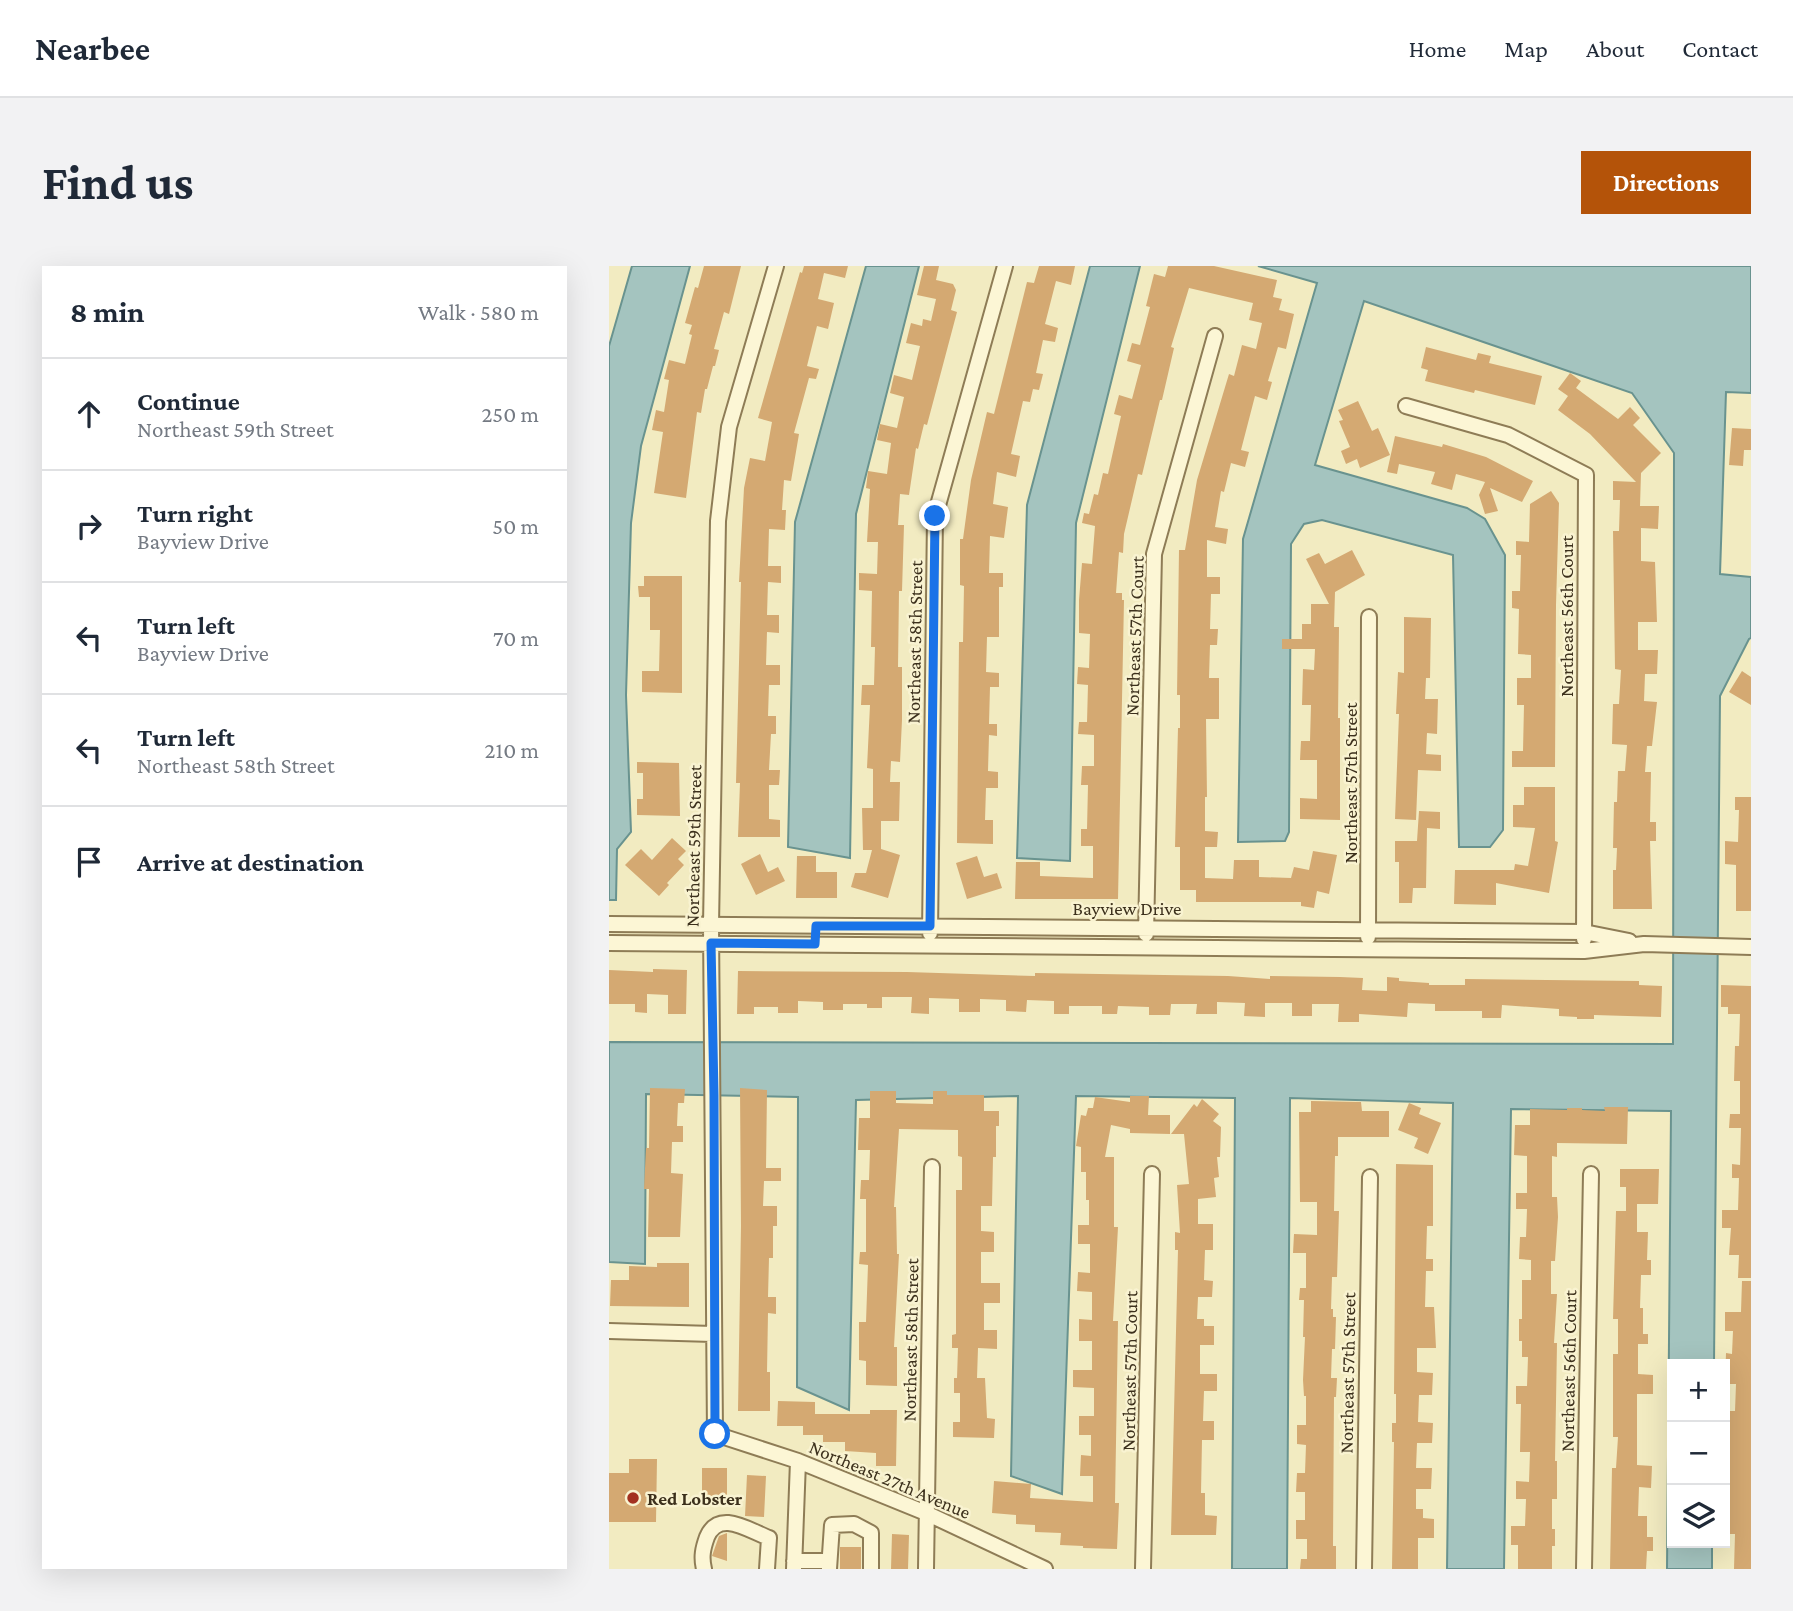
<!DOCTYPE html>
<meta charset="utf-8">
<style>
:root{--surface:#fff;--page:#f2f2f3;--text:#1f2937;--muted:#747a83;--line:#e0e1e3;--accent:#b45309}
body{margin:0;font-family:"Crimson Pro",serif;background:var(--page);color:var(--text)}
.controls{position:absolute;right:21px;bottom:21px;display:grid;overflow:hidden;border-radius:0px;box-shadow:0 7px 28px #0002}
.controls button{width:63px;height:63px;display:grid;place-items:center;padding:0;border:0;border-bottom:2px solid var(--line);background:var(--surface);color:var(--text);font:35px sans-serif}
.stop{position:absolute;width:21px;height:21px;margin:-16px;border:5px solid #1a73e8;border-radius:50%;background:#fff}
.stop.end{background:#1a73e8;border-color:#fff;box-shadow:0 2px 7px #0008}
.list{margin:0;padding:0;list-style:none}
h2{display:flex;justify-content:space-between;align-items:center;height:91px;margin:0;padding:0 28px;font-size:30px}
h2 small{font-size:23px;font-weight:400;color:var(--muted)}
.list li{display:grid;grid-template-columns:46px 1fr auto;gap:21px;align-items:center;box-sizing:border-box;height:112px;padding:0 28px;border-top:2px solid var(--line)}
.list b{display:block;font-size:26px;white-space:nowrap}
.list p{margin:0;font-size:23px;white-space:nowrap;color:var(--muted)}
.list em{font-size:23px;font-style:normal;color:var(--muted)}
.icon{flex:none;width:38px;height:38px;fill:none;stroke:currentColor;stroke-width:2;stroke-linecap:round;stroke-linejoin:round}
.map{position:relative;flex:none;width:1142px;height:1303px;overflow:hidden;border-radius:0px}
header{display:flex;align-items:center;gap:42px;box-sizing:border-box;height:98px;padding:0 35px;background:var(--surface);border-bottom:2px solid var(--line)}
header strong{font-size:33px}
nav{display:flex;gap:38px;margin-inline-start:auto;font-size:24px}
.intro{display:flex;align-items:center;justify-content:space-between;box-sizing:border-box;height:168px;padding:0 42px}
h1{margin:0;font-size:49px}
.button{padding:18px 32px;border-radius:0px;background:var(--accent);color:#fff;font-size:24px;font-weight:700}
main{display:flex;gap:42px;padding:0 42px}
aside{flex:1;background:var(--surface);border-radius:0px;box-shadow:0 7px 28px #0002}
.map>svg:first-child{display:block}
.water{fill:#a4c4bf;stroke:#69938f;stroke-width:2}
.building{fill:#d4a972}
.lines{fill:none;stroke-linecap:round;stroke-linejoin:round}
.minor-casing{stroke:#8e7c56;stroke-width:18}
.minor{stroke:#fcf6d5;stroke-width:14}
.route{stroke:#1a73e8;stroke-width:9}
.poi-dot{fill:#a33120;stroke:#f9f3d1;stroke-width:2.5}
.labels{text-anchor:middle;stroke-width:5;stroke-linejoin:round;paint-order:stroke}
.street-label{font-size:19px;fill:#3c301c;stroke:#f9f3d1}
.poi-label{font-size:19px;font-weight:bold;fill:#3c301c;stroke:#f9f3d1;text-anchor:start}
</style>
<header>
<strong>Nearbee</strong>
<nav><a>Home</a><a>Map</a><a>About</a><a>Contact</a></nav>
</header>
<div class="intro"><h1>Find us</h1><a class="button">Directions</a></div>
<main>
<aside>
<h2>8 min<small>Walk · 580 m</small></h2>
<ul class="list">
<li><svg class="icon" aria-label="ahead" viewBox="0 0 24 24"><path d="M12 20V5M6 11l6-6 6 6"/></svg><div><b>Continue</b><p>Northeast 59th Street</p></div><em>250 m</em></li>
<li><svg class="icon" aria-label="right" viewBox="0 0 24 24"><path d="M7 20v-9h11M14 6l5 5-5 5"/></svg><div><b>Turn right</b><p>Bayview Drive</p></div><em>50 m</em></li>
<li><svg class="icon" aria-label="left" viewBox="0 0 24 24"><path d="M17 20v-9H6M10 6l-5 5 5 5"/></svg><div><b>Turn left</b><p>Bayview Drive</p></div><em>70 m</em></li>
<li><svg class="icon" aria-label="left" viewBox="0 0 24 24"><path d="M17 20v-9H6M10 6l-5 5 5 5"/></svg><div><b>Turn left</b><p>Northeast 58th Street</p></div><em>210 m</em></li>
<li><svg class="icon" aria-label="arrive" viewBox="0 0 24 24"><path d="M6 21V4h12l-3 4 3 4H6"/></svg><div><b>Arrive at destination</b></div></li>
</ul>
</aside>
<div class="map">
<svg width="1142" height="1303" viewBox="0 0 1142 1303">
<rect width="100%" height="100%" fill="#f2ebc1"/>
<path class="water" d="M23,0H81L32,180L22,257L17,429L22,566L8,583L7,634H0V80Z
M257,0H310L247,248L241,592L179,581L186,256Z
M481,0H531L467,257L461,595L408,592L418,239Z
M649,0H1142V127L1117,126L1111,308L1142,311V372L1140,373L1111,430L1105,1098H1063V1277H1103V1303H1058L1062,845L902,843L895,1303H838L844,837L681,832L678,1303H623L626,832L467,830L453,1228L402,1210L409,830L247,834L240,1144L188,1121L189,831L37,828L36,998L0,996V776L1064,778L1065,187L1023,127L755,35L706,199L858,242L876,253L896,289L894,564L881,581H850L844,289L713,254L695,258L682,278L680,566L676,575L629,576L634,273L708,17Z"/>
<path class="building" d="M95,0H132L120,48L115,46L105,83L110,84L106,100H104L98,123H96L92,147L88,146L77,232L45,227L54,166L43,164L47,144L55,146L60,114L55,113L60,94L76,98L83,69L80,68L83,59L76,57L86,21L89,22Z
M195,0H239L236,12L215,7L209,33L225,37L219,63L208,60L198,100L210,103L207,113L200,112L185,167L190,168L182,215L175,214L173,244H177L176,264L160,263L159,300H172V317L159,316L158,349H170V367L158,366L157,399H171V419H160L159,450H167V468H162L160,504H171L170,519H160V553L171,554V571H129L131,517H127L132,316H130L135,222L141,192L156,195L163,156L149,152L191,6L193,7Z
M315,0H330L327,14L344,18L347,24L342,44L348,46L318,159L315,158L309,183L307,182L300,229L291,228L289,259H295L293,325H290L289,401H293V454L291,496L282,495L281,516H291L290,555H272V583L291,589L279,632L242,621L246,607H257L263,584H254L253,542H264V503L258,502L261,439H252L253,419H265L266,381H262L263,325L250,324V307L268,308L269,276H258L261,223L257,222L259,205L278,208L282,177L268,174L271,158L288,162L295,131L281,127L285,109L303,114L311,80L297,77L302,57L313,60L314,53L322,55L327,33L308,29Z
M430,0H466L462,19L447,15L436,58L449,62L446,76L434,74L427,107L434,108L430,124L424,123L421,136L414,135L402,188L411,190L407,211L388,206L384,238L399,241L395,272L381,270L380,307H394V321H390V371H378L377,406L390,407V421H381L380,458H388V470L380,469L379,505L389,506V522H377L376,554H384V578L348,577L350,376H354L355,320L351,319V273H354L362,214L378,146L385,148L418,16L425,17Z
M559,0H605L668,14L664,31L673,33L670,44L685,48L677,83L669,81L659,115L663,116L658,134L646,130L632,184L640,186L636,201L622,197L615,226L612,225L606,261L619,263L617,278L598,274V311H611V328H602L601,363H609L608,379H601L600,412H610V453H597L598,531H596V565L609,566L608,581H596V612L624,613L625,594H650V611L682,612L685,601L700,604L704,585L728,589L720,628L708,625L705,642L692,640V636H587V624H571V581H566L569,462H571V429H568L570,284H576L588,214L620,108L625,110L633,79L647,83L653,57L640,54L644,37L580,22L562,81L565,82L553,134H551L533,209L529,208L515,268L514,287L510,286L507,327H513V334H515L509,633H406L407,596H431V610L484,612V580H472V563H478L479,519H472L473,500H485V469L469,468L470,456H478L479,419L468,418L469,401L480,402L481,368L470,367V334L473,297L483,298L486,260L473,257L475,247L480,248L485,228L489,229L494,207L499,208L512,150L505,148L510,129L523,133L532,99L518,95L523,77L531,79L541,41L537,40L545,8L556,11Z
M817,81L867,94L869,87L882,90L880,97L933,110L926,139L866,124L865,127L816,115L819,104L812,102Z
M961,107L972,115L967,122L1009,153L1021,141L1031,152L1024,159L1052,187L1032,207L1031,240H1050L1049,263L1032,262V295L1046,296L1048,356H1029V384H1049L1048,408H1036L1035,435L1048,436L1043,480H1038L1036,506H1042L1041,556H1047V575H1041L1043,643H1004V604H1007L1008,582H1004L1005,536H1008L1009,505H1016L1018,479L1003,478L1004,438H1010L1012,404L1006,403L1004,265H1010L1011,234H1004V215L1027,216L981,168L949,144L959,130L949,123Z
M749,135L763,165L769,162L781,189L751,202L748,193L737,198L732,185L741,181L730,155L734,154L729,144Z
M1123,162L1142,163V184H1135L1134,200L1120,199Z
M786,170L833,181L834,178L877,191L924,215L913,236L881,222L889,245L876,248L870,229L876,216L847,208L843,224L822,218L826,206L790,198L788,208L778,206Z
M942,225L950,237L947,339L946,501H903V485H914L915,439H908V412H922V389L909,388L910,343L903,342V325H911L912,289H907V275L920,276L921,238Z
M743,284L756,309L726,326L725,361H730L729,452H731V554L691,553V532L708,533V494H691L692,475H701L702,439H693L694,403L705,404L706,383H673V373H693V358H702V338H720L697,293L710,287L716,298Z
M35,310H73V427L33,426V405H50L51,364H41V331H30L29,320H35Z
M795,351L822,352L821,412H817L816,433H829L828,468L818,467L817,488L832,489V505L809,504L807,554L786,553L790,448H787L789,406L795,407Z
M1133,405L1142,411V439L1120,426Z
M28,496L70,497L71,550L28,549V533H34V507H28Z
M915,521H946V575L949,576L940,627L887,617V639L845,638L846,604H905L906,598L919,600L926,562L904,561V539H915Z
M1126,531H1142V645H1127V599L1116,598V575L1129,576L1130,544H1126Z
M810,545L831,546V563L818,562L817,622H804L803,637H790V596H786V575H808Z
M63,572L77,585L69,593L75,599L58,617L60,619L50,630L16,599L32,583L43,594Z
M151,588L159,606L169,601L176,615L147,629L132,598Z
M188,590H207V606H228V632H187Z
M368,590L375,611L388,607L393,622L358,633L347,597Z
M44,703L78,704L77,748H59V729L38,728V747L26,746V738H0V704L44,706Z
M129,705L298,706L426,710V707L619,710L661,713V710L731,711L754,712L753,724L778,725V711L790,712V715L820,717V719H856V713L1030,715V719L1053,720L1052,751L985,749V753H968V751L950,750V743L893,739L892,752H873V745H826V738L799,737L798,751L750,748V756H729L730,738H703V750H683V737H656V751L635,750L636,737L608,736V748H587L588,738H562L561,749H540V741L509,740L508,748H493V740H460V748H445V735L418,734L417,746L397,745V734L371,733V746H350V733L320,732V748L302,747L303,731H273V742H258V738H234V744H214V736L189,735V747H169V741H145V748H128Z
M1112,719L1142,720V1012H1129L1130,989H1120L1122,962H1113V944H1129L1130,912H1123V898L1131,899L1132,862H1120L1121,848H1131V815H1125L1126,780H1130L1131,748H1119V741H1112Z
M41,822L76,823L75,837H69L68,860H74V876H63L62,907L74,908L71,971H39L40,923H35L37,882H40Z
M131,822L158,824L157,902H172V915H155L154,940H168V960H164V992H160L159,1031H167V1048L159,1047L158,1106H161V1145H129L132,960Z
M261,825H287V837L324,838V825H338V829H375V845H390V860H387V891H384L383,940H372V965L385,966V986H372V1017H391V1037H375V1064H388V1083L369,1082L368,1112H376L378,1152L386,1153L385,1172L344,1171V1156H351V1127H345V1112H348L349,1082H343V1069L347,1068V924H353V891L349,890V864L290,863L285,941H287L288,988H290L285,1081H288V1120L257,1119V1095L250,1094V1056H257L259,999L250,998L251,986H257V933H251L252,914H260L261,884H249L250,852H261Z
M521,830H540L539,849H561V868L521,867V863L502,859L496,891H505V961H509L504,1055H509L506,1237H510L508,1283L474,1282V1280L451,1279L452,1267L426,1266V1259L407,1258V1249L383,1247L385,1215L422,1218L421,1232L484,1236V1210H471L472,1189L482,1190V1169H470V1150H485V1122L464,1121V1104H483V1075H470V1053L483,1054V1026L468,1025L469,1006L481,1007V978H469V959H480V934H477V906H472V881L467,880L472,849L477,850L479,842H484L486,831L521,836Z
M593,833L610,848L604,855L612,861L611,891H608L610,911L605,912L607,931L589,933V958H604V984H596L595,1014L604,1015L603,1031H589L588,1053H595V1060H605V1079H591V1108H608V1125H595L594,1155H605V1174H593L592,1227H596V1249L608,1250L607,1269H562L569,984H566V966L571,967L568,919L580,918L575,868H562L585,838L588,841Z
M702,835L752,836L753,845H780V871H729V890H726L725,945H730L728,1011H723L722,1043H724V1051H727L726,1083H723L722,1112H728L727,1131H725L724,1280H727V1303H691L692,1293H698V1273H687V1254H696V1226H687L688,1207H696L697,1179L688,1178V1159H697V1130H695L694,1114L696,1071H694L695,1034H690L691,1022H697V987H684L685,968L708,969V936H691L690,846H702Z
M800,837L812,842L810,848L832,857L819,888L805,882L809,872L789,864Z
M995,841H1019L1018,878L948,877V891L943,890V931H948L949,951L946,995H942V1028H948L945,1077H948L946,1195H948V1233H943V1263H946V1280H943V1303H909V1279H902V1260H916L917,1233H907V1215L920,1216L921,1186H911L912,1138H907V1120H918L919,1091H913V1075H910V1053H913V1014H922V994L910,993L911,971H917L918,943H907V927H918V890L905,889L906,859H921V843L958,844V842H973V844L996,845Z
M787,898L824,899V960H818L817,993H824V1005H817L816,1041H825L827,1082H808V1106L824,1107L823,1129H810L809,1156L824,1157L823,1177H808L807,1202H823L822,1223H807V1243H814V1252L825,1253V1272H809V1303H783L785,1176H783V1157H787V1128H785Z
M1011,903H1050L1049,938H1028V966H1039L1038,994H1042V1009H1032L1031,1042H1034V1068H1039V1078H1029V1108L1044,1109V1128H1028V1199L1043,1200L1042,1222L1030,1221L1029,1250H1038V1271H1044V1285H1038L1037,1303H1001L1003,1202H1007L1009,1171H1004V1088H1009V1053H1004L1007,945H1017V921H1011Z
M48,997H80V1041L1,1040L2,1014H20V1000L48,1001Z
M1133,1015H1142V1303H1125L1126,1268H1116V1255H1119L1120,1218H1116V1194H1120L1121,1165H1116V1145H1126L1127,1118H1116L1117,1087L1123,1088L1124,1065H1116V1046H1132Z
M169,1135L206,1136V1148H261V1144H288L287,1200H267V1187L236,1185V1176H214V1169H194V1160H168Z
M20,1193H48L47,1256H0V1207H20Z
M93,1202H118V1230H93Z
M138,1209L157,1210L155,1251L136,1250Z
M118,1267V1295L103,1290L110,1270Z
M283,1268L300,1269L299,1303H282Z
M231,1281H252V1303H231Z"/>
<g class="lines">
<g class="minor-casing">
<path id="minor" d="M167,0L120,161L109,255L102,659L106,1168L189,1195L317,1247L436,1303
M797,140L899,169L977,209L975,673
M0,658L975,666L1020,675
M321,667L326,250L396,0
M537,668L545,288L606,70
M759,671L760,351
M0,677L975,685L1035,678L1142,681
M0,1065L104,1068
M185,1295H220
M95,1303C92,1291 94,1282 98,1271C110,1243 139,1264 160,1272L158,1303
M185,1303L189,1195
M220,1303L223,1259L245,1258L262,1267V1303
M317,1303L323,901
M534,1303L543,908
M755,1303L761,911
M975,1303L982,908"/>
</g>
<use href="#minor" class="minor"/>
</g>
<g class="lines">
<path class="route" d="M106,1168L105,829L102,677L206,678L207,660H321L326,250"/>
</g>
<circle class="poi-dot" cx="24" cy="1232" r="7"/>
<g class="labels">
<g class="street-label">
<text transform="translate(957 350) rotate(-90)" y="7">Northeast 56th Court</text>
<text transform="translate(525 370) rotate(-88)" y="7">Northeast 57th Court</text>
<text transform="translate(305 376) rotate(-89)" y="7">Northeast 58th Street</text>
<text transform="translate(741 517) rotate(-90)" y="7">Northeast 57th Street</text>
<text transform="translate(84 580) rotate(-89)" y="7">Northeast 59th Street</text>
<text x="518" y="649">Bayview Drive</text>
<text transform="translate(301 1074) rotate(-89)" y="7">Northeast 58th Street</text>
<text transform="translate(520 1105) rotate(-89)" y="7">Northeast 57th Court</text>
<text transform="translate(959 1105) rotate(-89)" y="7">Northeast 56th Court</text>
<text transform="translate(738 1107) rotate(-89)" y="7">Northeast 57th Street</text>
<text transform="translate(281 1213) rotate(23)" y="7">Northeast 27th Avenue</text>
</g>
<g class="poi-label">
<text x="38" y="1239">Red Lobster</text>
</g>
</g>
</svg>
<div class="controls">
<button>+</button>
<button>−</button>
<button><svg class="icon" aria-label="layers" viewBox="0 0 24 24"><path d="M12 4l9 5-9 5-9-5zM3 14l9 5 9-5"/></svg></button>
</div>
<div class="stop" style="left:106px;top:1168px"></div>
<div class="stop end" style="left:326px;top:250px"></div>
</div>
</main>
